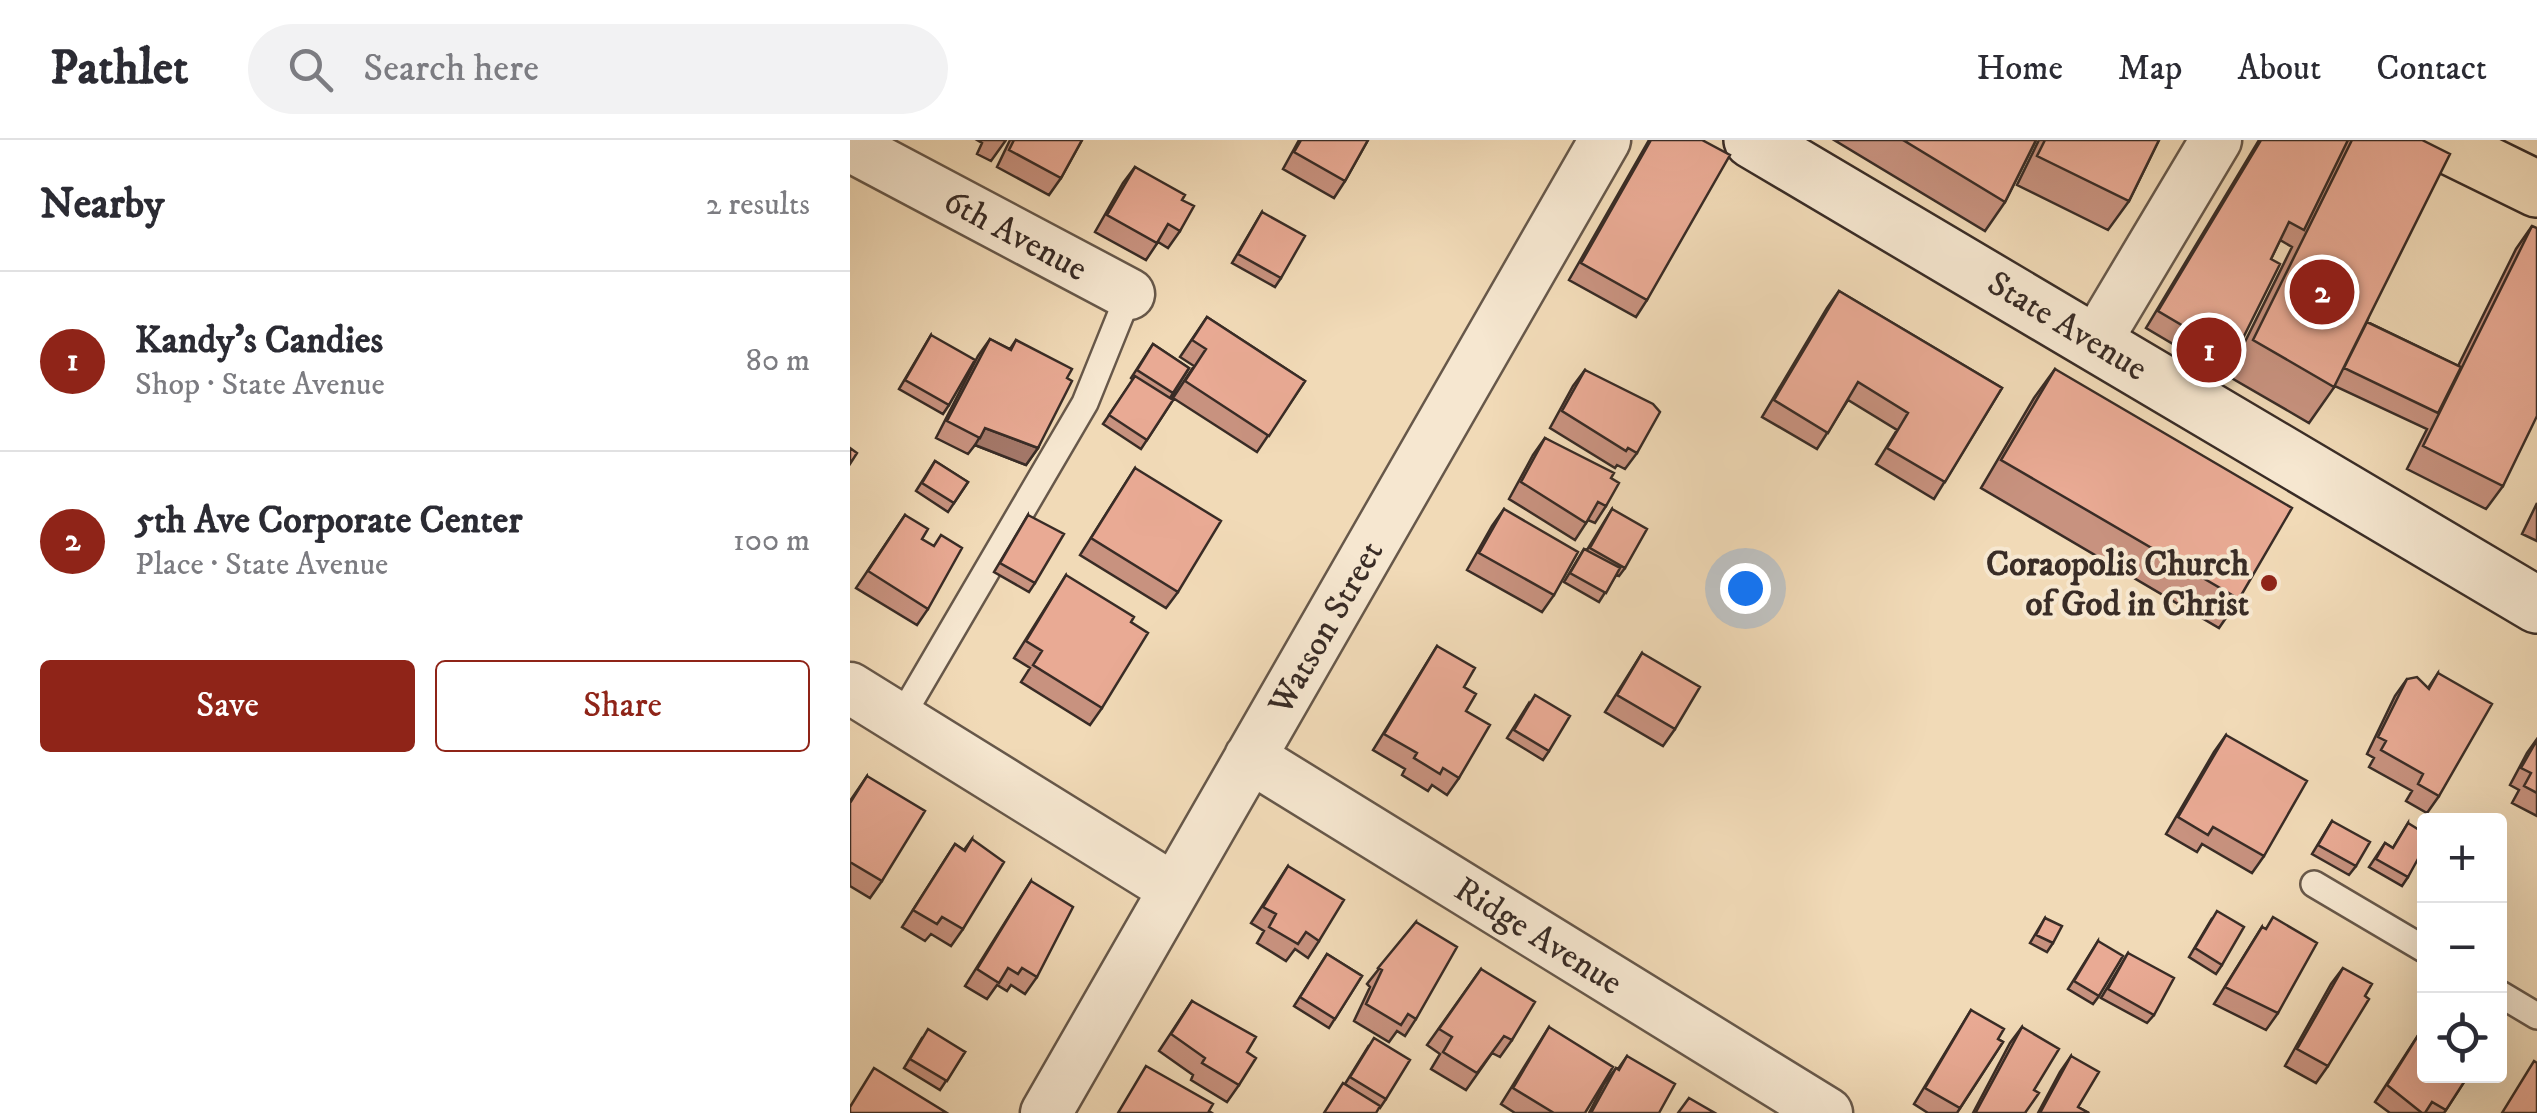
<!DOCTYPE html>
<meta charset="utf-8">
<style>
:root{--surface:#fff;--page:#f2f2f3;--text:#2b2b33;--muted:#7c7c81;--line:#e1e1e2;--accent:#8f2418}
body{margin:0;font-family:"IM FELL DW Pica",serif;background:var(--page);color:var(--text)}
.controls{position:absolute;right:30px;bottom:30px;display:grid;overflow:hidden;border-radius:10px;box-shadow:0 10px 40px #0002}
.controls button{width:90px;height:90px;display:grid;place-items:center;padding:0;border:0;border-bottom:2px solid var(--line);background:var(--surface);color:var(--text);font:50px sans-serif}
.you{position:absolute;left:895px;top:448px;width:35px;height:35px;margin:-25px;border:8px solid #fff;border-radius:50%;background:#1a73e8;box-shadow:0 0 0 15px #1a73e833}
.badge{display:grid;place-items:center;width:65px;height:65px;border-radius:50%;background:var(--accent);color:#fff;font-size:32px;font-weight:700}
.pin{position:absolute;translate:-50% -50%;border:5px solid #fff;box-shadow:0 2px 10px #0006}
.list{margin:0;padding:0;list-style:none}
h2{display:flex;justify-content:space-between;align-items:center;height:130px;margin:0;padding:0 40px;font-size:42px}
h2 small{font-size:32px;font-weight:400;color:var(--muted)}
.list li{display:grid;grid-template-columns:65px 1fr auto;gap:30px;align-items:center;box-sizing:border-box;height:180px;padding:0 40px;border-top:2px solid var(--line)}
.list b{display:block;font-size:38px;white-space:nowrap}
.list p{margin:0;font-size:32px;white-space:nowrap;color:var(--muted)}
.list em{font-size:32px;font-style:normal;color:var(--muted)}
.actions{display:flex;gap:20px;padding:30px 40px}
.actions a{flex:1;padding:22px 0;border:2px solid var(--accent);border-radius:10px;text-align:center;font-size:35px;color:var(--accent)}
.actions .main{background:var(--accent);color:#fff}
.icon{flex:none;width:55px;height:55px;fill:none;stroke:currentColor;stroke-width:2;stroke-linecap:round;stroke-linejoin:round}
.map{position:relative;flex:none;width:1687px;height:973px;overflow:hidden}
header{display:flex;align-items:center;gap:60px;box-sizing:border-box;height:140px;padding:0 50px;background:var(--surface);border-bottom:2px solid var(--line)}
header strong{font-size:48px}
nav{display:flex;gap:55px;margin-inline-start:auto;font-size:35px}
.search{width:700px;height:90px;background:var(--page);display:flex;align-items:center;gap:25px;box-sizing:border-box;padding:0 35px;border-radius:55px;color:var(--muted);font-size:38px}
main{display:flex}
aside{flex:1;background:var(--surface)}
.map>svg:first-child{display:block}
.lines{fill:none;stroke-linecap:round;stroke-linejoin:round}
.lane-casing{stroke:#67584a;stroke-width:30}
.street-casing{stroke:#67584a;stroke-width:55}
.secondary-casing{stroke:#392c26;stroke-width:60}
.primary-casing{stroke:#392c26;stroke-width:60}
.lane{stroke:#f6e7d0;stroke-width:25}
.street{stroke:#f6e7d0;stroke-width:50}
.secondary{stroke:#f6e7d0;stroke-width:55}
.primary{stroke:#f1dab7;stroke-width:55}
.wall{fill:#c8927f;stroke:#392c26;stroke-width:2.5}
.shaded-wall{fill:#a37768;stroke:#392c26;stroke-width:2.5}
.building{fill:#e9aa94;stroke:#392c26;stroke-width:2.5}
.poi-dot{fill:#8f2418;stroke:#f6e7d0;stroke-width:4}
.labels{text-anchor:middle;stroke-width:8;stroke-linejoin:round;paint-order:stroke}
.street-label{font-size:35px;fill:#392c26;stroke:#f6e7d0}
.poi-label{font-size:35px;font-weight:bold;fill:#392c26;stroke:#f6e7d0;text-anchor:end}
</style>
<header>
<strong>Pathlet</strong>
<div class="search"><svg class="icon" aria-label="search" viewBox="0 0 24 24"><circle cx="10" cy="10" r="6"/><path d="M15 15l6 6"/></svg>Search here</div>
<nav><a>Home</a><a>Map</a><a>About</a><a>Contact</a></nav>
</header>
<main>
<aside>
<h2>Nearby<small>2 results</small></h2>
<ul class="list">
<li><span class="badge">1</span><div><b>Kandy's Candies</b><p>Shop · State Avenue</p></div><em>80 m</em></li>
<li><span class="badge">2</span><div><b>5th Ave Corporate Center</b><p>Place · State Avenue</p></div><em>100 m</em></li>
</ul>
<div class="actions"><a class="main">Save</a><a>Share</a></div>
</aside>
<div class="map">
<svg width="1687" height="973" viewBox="0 0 1687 973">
<rect width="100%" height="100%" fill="#f1dab7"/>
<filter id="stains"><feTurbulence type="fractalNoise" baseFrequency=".002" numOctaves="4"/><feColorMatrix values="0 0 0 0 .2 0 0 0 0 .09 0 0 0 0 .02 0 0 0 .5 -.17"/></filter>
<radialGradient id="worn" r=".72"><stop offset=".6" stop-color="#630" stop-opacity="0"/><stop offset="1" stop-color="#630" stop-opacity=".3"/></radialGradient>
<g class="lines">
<g class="lane-casing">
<path id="lane" d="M50,579L235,263L279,154
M1464,744L1574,809
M1650,854L1687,876"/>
</g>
<g class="street-casing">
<path id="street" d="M0,6L279,154
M1246,201L1366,0
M0,548L324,749
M400,617L977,973
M196,973L755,0"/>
</g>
<g class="secondary-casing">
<path id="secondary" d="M902,0L1687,465"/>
</g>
<g class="primary-casing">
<path id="primary" d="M1587,0L1687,49"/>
</g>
<use href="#lane" class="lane"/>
<use href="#street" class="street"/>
<use href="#secondary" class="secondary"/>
<use href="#primary" class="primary"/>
</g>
<path class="wall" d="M127,0H156L141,21L127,14L132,3Z
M160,0H232L211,38L199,55L147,27Z
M449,0H518L495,41L484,58L433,29Z
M799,0H852L797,160L786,177L719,140Z
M984,0H1186L1155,62L1135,91Z
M1189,0H1309L1279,61L1258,90L1167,45Z
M1409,0H1572L1517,182L1608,226L1666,109L1682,86L1653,346L1636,369L1557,329L1577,289L1485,246L1459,283L1378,236L1442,107L1430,100L1421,119L1384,216L1372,233L1296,188Z
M285,27L332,60L330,91L318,108L308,102L296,120L245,92L273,43Z
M412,72L431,138L425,147L382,123Z
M989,151L1152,248L1084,359L1026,324L1047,290L998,260L967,309L912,277L977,168Z
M357,177L455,241L407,312L323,258L344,226L330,217Z
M81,195L99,265L93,274L49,249Z
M140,199L160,209L166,200L217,238L188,308L176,325L125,305L118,314L86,298L128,216Z
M303,204L339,228L320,258L323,260L291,309L253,284L283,240L281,238Z
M1205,229L1389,459L1369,488L1131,348L1184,258Z
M735,230L787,313L775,329L767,325L765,328L700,288L723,246Z
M695,298L761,338L756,366L745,383L738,380L725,400L659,359L683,315Z
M85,321L118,342L98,372L66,351Z
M285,328L328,452L316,468L230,415Z
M1687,363V401L1672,394Z
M654,369L704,455L692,472L617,430L642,386Z
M762,369L775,428L769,436L766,435L749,462L714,442L734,409L737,410Z
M55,375L72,399L78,469L67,485L6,448Z
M178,375L185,443L179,452L144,432Z
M216,435L252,568L240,585L171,542L180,528L164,518Z
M587,506L614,547L616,571L609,638L597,655L582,645L578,651L552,635L555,629L523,610Z
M792,513L825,589L813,606L755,572Z
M1588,533L1589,656L1577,673L1556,661L1562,651L1519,627L1524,618L1517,614L1545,556L1557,539L1578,548Z
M679,563L699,611L693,620L657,598Z
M1376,595L1414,716L1402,733L1352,704L1347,712L1316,694L1364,612Z
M1687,599V676L1662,663L1669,650L1660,645L1677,613Z
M17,636L32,741L20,758L0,746V661Z
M1482,681L1506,726L1499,735L1462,714Z
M1558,683V737L1552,746L1519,727L1535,703L1543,708Z
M122,699L113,789L101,806L81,794L75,801L52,787L105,704L114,710Z
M438,726L469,801L458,818L445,809L436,821L407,803L414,791L401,783Z
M181,741L187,837L175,854L161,845L157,851L147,845L137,859L115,846Z
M1195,778L1203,803L1197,812L1180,803Z
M1361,780L1372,825L1366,834L1339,817Z
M566,782V879L555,896L547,891L539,902L504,881L520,847L517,844Z
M1412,787L1428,873L1416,890L1364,864Z
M1248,801L1249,856L1243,864L1218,849Z
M1278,813L1304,875L1297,883L1251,858Z
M477,814L512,836L479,888L444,866Z
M1493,828L1478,926L1466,943L1435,926L1481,844Z
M631,829L662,900L650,917L642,913L616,950L581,929L590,914L577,905Z
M342,861L397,912L389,945L377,962L341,940L343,935L309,911Z
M1121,870L1148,899L1153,902L1107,973H1078L1064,964Z
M1574,886L1611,936L1616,939L1594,973H1540L1525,962Z
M699,887L735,973H665L651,964Z
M1172,887L1184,950L1175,973H1123L1160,903Z
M72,898L115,912L90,950L54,928Z
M518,907L536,959L530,968L495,944Z
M777,916L809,973H739L754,944L766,928L768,929Z
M1221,916L1228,967L1239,973H1188L1210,932Z"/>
<path class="shaded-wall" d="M135,288L188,308L176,325L125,305Z"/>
<path class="building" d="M164,0H232L211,38L159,10Z
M451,0H518L495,41L444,12Z
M801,0H852L880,15L797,160L731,123Z
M1053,0H1186L1155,62Z
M1195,0H1309L1279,61L1187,16Z
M1411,0H1498L1454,90L1439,82L1421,119L1430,124L1384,216L1308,171Z
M1502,0H1572L1600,14L1484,247L1403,200Z
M285,27L335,55L332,60L344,66L330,91L318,84L307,103L257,75Z
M412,72L455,96L431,138L388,114Z
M1682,86L1687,88V276L1653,346L1573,306Z
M989,151L1152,248L1095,342L1037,308L1058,273L1008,242L978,293L924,260Z
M357,177L455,241L419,296L335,241L356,209L342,200Z
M1517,182L1611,227L1588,273L1494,228Z
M81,195L125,220L99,265L55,240Z
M140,199L161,210L166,200L222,229L217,238L222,241L188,308L135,288L130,298L97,281Z
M303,204L339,228L323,253L287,230Z
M1205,229L1442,368L1389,459L1151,320Z
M735,230L803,264L810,272L787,313L778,308L776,311L712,271Z
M285,236L323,260L297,300L259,275Z
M695,298L764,333L761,338L769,343L756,366L748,362L736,383L671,342Z
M0,308L7,313L0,324Z
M85,321L118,342L104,363L72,343Z
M285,328L371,381L328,452L241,398Z
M654,369L728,412L704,455L629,413Z
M762,369L797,389L775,428L740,408Z
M55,375L78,389L72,399L84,406L91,395L112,408L78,469L18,431Z
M178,375L214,394L185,443L150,423Z
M734,409L770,428L756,453L720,433Z
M216,435L284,477L281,482L298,493L252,568L183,525L192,511L176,501Z
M587,506L625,528L614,547L626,554L616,571L640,585L609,638L593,628L590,634L564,618L567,613L534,594Z
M792,513L850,547L825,589L767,555Z
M1588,533L1642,564L1589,656L1568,644L1573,634L1531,610L1536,601L1528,597L1557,539L1567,537L1579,549Z
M685,555L720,576L699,611L664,590Z
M1376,595L1457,641L1414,716L1363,687L1358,695L1328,677Z
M1687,600V653L1674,646L1681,633L1671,628Z
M17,636L75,671L32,741L0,722V663Z
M1482,681L1520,702L1506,726L1468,705Z
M1558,683L1574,693V708L1558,737L1526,719L1535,703L1543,708Z
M122,699L154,722L113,789L92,777L87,784L63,770L105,704L115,711Z
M438,726L494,760L469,801L456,792L448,804L419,787L426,774L413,767Z
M181,741L223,767L187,837L172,828L168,834L158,828L149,843L127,829Z
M1367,771L1394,787L1372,825L1345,808Z
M1423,777L1467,803L1428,873L1375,847L1412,787L1416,789Z
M1195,778L1212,786L1203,803L1186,795Z
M566,782L607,807L566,879L558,874L551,885L516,864L532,830L528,828Z
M1248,801L1273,816L1249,856L1224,841Z
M1278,813L1324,838L1304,875L1258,849Z
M477,814L512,836L485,879L450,857Z
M1493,828L1522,844L1515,856L1519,859L1478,926L1447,909Z
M631,829L685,862L662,900L654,896L627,933L593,912L602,897L589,889Z
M342,861L406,897L397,912L406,918L389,945L352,923L355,918L321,894Z
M1121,870L1154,889L1148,899L1153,902L1110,968L1075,948Z
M1574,886V936H1612L1616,939L1596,970L1582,962L1575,973H1572L1537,945Z
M699,887L763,927L735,973H704L663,948Z
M1172,887L1209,909L1184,950L1189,953L1175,973H1128L1126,972Z
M78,889L115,912L97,941L60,919Z
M524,898L560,920L536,959L500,937Z
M777,916L825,944L809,973H741L766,928L769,930Z
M1221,916L1249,932L1228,967L1239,973H1190Z
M1684,921L1687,923V973H1652Z
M296,926L363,964L359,971L362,973H268Z
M24,928L97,973H0V967Z
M493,943L530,966L526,973H474Z
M839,958L865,973H828Z"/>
<circle class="poi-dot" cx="1419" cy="443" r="10"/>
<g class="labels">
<g class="street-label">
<text transform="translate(166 94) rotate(28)" y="12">6th Avenue</text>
<text transform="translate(1218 185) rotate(31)" y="12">State Avenue</text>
<text transform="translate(475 487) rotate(-60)" y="12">Watson Street</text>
<text transform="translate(689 795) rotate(32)" y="12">Ridge Avenue</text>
</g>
<g class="poi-label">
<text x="1399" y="435">Coraopolis Church<tspan x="1399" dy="40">of God in Christ</tspan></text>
</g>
</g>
<rect width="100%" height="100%" filter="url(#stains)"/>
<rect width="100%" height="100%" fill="url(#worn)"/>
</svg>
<div class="controls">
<button>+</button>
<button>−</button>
<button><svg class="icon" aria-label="locate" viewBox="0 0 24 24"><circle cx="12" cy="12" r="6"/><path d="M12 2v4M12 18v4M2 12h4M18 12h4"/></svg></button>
</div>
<div class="you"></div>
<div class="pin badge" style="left:1359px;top:210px">1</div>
<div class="pin badge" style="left:1472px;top:152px">2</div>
</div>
</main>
